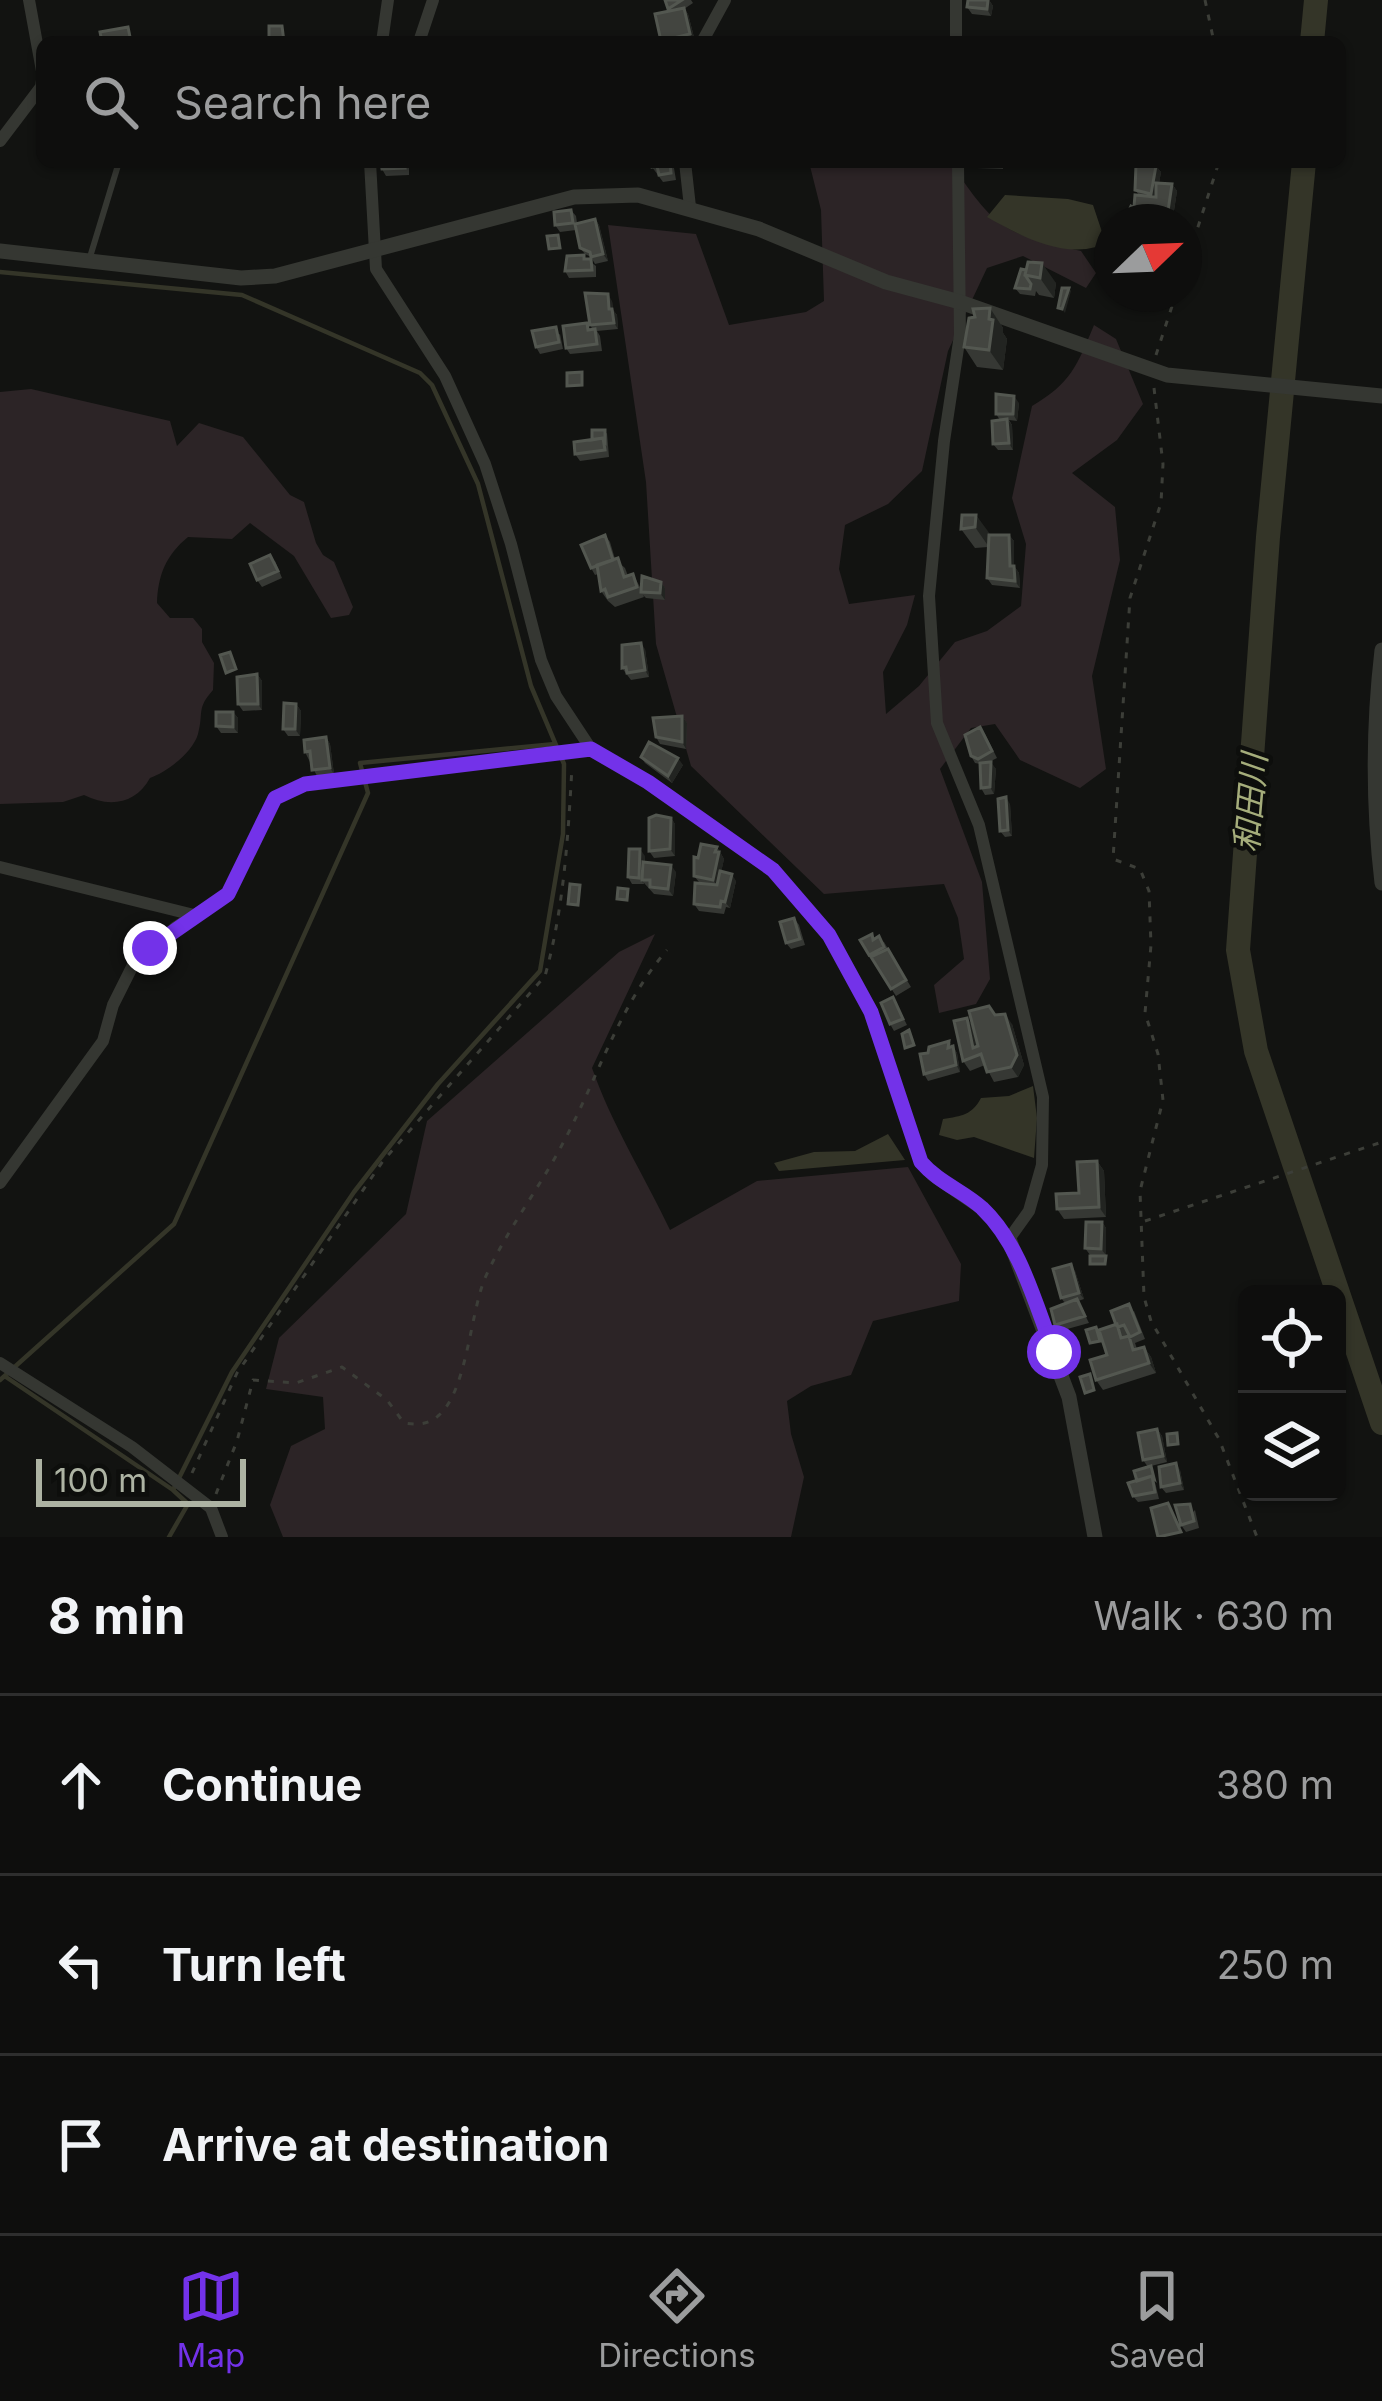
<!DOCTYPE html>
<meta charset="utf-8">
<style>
:root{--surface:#0e0e0d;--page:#1c1c1b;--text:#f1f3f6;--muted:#9b9c9d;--line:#2e2e2e;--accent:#7332e9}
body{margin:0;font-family:Inter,"Noto Sans JP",sans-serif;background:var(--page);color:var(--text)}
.controls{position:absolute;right:36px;bottom:36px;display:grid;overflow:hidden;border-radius:18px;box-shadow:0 3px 9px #0004}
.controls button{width:108px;height:108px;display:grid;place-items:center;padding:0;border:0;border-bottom:3px solid var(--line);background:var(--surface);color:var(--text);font:60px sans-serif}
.compass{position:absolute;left:1094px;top:204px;width:108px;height:108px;border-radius:50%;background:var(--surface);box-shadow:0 3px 9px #0004;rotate:67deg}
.scale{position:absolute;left:36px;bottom:30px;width:210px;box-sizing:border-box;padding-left:12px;border:6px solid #adb3a3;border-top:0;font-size:33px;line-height:42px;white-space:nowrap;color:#adb3a3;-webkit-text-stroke:9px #0d0e0c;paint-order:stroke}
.stop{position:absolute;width:36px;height:36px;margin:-27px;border:9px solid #7332e9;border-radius:50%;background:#fff}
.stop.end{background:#7332e9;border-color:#fff;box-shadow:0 3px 12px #0008}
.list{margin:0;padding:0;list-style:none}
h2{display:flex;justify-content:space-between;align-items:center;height:156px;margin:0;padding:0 48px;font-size:51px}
h2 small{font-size:39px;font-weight:400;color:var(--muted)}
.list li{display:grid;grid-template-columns:78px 1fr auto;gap:36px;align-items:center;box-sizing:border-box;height:180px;padding:0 48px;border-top:3px solid var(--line)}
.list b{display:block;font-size:45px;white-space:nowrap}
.list em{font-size:39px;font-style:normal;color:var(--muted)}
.icon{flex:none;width:66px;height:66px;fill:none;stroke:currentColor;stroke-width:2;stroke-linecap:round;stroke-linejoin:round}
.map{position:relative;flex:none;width:1382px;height:1537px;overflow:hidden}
.search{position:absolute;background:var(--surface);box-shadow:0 3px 9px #0004;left:36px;right:36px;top:36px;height:132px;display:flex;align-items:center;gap:30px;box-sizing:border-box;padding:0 42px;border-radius:18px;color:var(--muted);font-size:45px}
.sheet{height:696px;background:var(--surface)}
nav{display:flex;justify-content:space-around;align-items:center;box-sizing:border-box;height:168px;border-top:3px solid var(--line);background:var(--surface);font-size:33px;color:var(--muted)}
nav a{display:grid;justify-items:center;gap:6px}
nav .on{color:var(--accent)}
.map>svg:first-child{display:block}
.green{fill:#2c2426}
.water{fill:#343528}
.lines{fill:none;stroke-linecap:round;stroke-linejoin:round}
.stream{stroke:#343528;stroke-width:4.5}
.river{stroke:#343528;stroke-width:24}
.path{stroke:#3c3e38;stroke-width:3;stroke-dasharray:6 9;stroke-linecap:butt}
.service{stroke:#353732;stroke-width:6}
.minor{stroke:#353732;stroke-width:12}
.tertiary{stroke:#353732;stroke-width:15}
.wall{fill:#363834}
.shaded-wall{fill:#222421}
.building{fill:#434540;stroke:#535750;stroke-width:3}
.route{stroke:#7332e9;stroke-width:15}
.labels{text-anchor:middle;stroke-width:9;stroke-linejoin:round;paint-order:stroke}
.water-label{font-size:33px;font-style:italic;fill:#a5ad7b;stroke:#0d0e0c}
</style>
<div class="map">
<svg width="1382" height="1537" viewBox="0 0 1382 1537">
<rect width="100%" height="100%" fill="#121311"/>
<path class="green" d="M809,162H950C996,229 1001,233 1081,251L1096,273L1086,288L1023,256L987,268L948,351L922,471L888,504L845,525L839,569L849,604L915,595L907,625L883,672L886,714L919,686L955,642L987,631L1021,606L1026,544L1012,498L1032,406C1071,383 1077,366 1094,325L1116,339L1143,404L1117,440L1072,473L1115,507L1120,560L1092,676L1106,769L1080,788L1020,760L995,724L971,728L940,769L982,882L990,979L976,1004L939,1013L934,985L964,959L958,918L944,884L824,894L691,766L656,644L646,482L608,225L696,234L729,325L806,312L824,301L821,210Z
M31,389L170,421L177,446L199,423L243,437L290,495L304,502L316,543L323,555L334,562L353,607L349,615L331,618L294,556L250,523L232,539L188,537C166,555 158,575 157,603L170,618H193L202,629V642L214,663L213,690C196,709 204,712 198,734C193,752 167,772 150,778C136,804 109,808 84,795L63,802L0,804V392Z
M655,934L592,1068C612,1125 644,1175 670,1230L757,1181L908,1167L961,1264L959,1301L873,1321L851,1375L811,1386L787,1401L791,1434L804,1477L791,1537H283L270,1505L291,1446L325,1429L323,1397L266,1389L279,1338L406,1214L427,1121L619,952Z"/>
<path class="water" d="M1005,195L1068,199L1093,205L1103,235L1096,247C1059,257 1019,235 987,217Z
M1033,1086L1037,1118L1034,1158L974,1137L957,1140L939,1135L943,1119C962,1116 972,1115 981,1098L1009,1096Z
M888,1134L905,1160L779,1171L774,1163L814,1152L855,1151Z"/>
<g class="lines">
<path class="stream" d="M0,272L242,295L420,373L432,385L478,484L531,686L564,764L563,834L540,971L438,1084L354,1192L232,1372L173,1490L188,1504L169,1537
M6,1377L173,1490
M0,1380L174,1224L368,793L360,763L555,744"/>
<path class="river" d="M1312,42L1316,0
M1304,162L1268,537L1238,950L1256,1051L1382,1423"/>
<path class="path" d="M1205,0L1214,42
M1184,270L1219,162
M1156,355L1176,294
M1154,388L1163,464L1161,503L1130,598L1113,859L1140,869L1149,891L1151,945L1145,1013L1158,1054L1163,1100L1140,1191L1144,1297L1151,1321L1219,1439L1257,1537
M1145,1221L1382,1142
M192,1473L237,1373L383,1161L545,976C564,908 568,837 572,767
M216,1494L237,1441L253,1380L296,1383L342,1367L387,1400L404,1423C416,1425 428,1425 438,1416C467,1392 470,1314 485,1278C506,1231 539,1189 563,1143C598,1078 618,1007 667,950"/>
<path class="service" d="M90,257L119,162"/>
<path class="minor" d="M29,0L42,71
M956,0V42
M382,42L388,0
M419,42L433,0
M702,42L725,0
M0,141L41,87L42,80
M370,162L376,269L445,376L485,464L511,544L541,660L556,696L591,749L648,782L773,870L829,935L871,1012L921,1162L932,1175L983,1210L1009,1239L1029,1211L1042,1165L1043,1097L979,825L937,723L929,596L944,441L960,335L958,162
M685,162L690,207
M0,867L194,915
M0,1183L103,1041L113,1005L132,967L176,927L228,894L275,798L305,784L591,749
M0,1363L132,1447L211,1508L222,1537"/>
<path class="tertiary" d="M0,251L241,278L275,276L574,197L638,195L759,229L886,282L960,302L1167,375L1382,396
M1382,650C1373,727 1373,806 1382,883
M1009,1239L1069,1397L1095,1537"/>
</g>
<path class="wall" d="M665,0H691L693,3L684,9L688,14L695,41L662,42L655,14L669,11Z
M989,0L993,6L991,16L972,14L967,7Z
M409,162V175L386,176L382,169Z
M651,162H673L676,180L663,182L652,167Z
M973,162H1003V169L977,168Z
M1124,162H1149V165L1156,166L1161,172L1159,183L1172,184L1177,191L1173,217L1148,214L1160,222H1124L1135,209L1139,195L1135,190L1136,165Z
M571,210L576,216L577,223L595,219L599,225L608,261L595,264L591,257L585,254L580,248L576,230L560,232L555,225Z
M587,259L596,266V277L569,278L565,271Z
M1021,269L1056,283L1054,298L1039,295L1036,291L1035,296L1020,294L1015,288Z
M612,301L613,310L617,315L618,329L597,331L600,336L602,351L570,354L566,348L593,330L590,325Z
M990,308L1003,328V333L1007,339L1003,370L977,367L964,347L975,317Z
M560,334L563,349L540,354L536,347Z
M1019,403L1017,421L1009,420L1012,425L1013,450H998L993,444L1000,420L996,414Z
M607,433L609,457L580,461L575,454L592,440Z
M976,515L989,535H1009L1014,541V566L1019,573L1020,588L992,585L987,578L988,547L975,548L961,529Z
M605,535L610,542L615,559L625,568L628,576L633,574L641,589L661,582L665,588V600L646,598L643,595L644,597L615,607L608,601L601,591L598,574L595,575L591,568Z
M275,561L282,578L262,587L257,580Z
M645,649L649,677L631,680L622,668Z
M257,674L262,681V710L243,711L238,704Z
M296,704L301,711L300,736H288L283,729Z
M233,712L238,718V733H221L216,726Z
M682,716L687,723L686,749L660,744L656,737Z
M985,734L997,758L989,762L996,769L994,794L985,795L981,788L980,764L975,763L971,756Z
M326,737L330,744L334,774L317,776L305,752Z
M641,757L683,765L672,783L645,763Z
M1010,804L1012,836L1005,837L1000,831Z
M671,818L675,824V856L654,858L649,851Z
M717,847L724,859L721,872L736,881L730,908L726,907L724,914L699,911L694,904L699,882L694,876L698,858Z
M645,856V862L676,872L673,896L654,894L644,883V884H632L628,877Z
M794,918L799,925L805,945L791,949L786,943Z
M872,934L875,938L884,942L911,987L896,996L860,940Z
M893,997L907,1025L894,1031L890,1024Z
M967,1018L972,1026L1012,1024L1024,1065L1018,1077L994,1082L985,1065L970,1071L963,1061Z
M949,1041L957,1053L960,1072L928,1081L924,1074L928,1053Z
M1097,1161L1104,1171L1106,1217L1064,1219L1057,1209L1079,1193Z
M1102,1222L1106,1228V1255H1090L1085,1248Z
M1075,1271L1084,1299L1078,1301L1089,1323L1060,1331L1055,1325L1065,1303L1061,1298Z
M1134,1311L1145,1339L1135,1343L1137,1349L1144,1347L1151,1357L1156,1373L1103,1390L1096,1380L1107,1355L1116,1325Z
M1157,1429L1162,1436L1167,1462L1151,1466L1159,1499L1138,1502L1133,1496L1137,1481L1148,1467L1143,1460Z
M1180,1470L1184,1490L1166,1493L1161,1487Z
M1195,1510L1199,1528L1186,1532L1181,1525Z"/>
<path class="shaded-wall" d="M989,0L993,6L991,16L987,9Z
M684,8L688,14L695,41L690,34Z
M1156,166L1161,172L1156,201L1151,194Z
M1172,184L1177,191L1173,217L1168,211Z
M595,219L599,225L608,261L603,254Z
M1042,263L1056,283L1054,298L1040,278Z
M1069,288L1071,291L1065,313L1062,309Z
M608,294L612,301L613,310L617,315L618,329L614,323L609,309Z
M990,308L1003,328V333L1007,339L1003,370L989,350Z
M1014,396L1019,403L1017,421L1013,414Z
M1007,419L1012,425L1013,450L1009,443Z
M976,515L990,534L989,547L975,527Z
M1009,535L1014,541V572L1010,566Z
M1014,566L1019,573L1020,588L1015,581Z
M661,582L665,588V600L660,593Z
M641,643L645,649L649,677L645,670Z
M257,674L262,681V710L258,704Z
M296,704L301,711L300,736L295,729Z
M233,712L238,718V733L233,727Z
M682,716L687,723L686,749L682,742Z
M326,737L330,744L334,774L330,768Z
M678,758L683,765L672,783L668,776Z
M991,762L996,769L994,794L990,787Z
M1006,797L1010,804L1012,836L1008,830Z
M671,818L675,824V856L670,849Z
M717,847L724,859L718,887L713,880Z
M640,849L645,856L644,880H642L644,884L639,878Z
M671,865L676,872L673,896L668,889Z
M732,874L736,881L730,908L725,902Z
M1005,1014L1012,1024L1024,1065L1018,1077L1011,1067Z
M967,1018L974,1028L980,1054L973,1048Z
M949,1041L957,1053L960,1072L948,1048Z
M1097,1161L1104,1171L1106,1217L1099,1207Z
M1102,1222L1106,1228V1255L1101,1249Z
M1071,1264L1075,1271L1084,1299L1079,1293Z
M1144,1347L1151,1357L1156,1373L1149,1363Z
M1157,1429L1162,1436L1167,1462L1163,1456Z
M1176,1463L1180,1470L1184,1490L1180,1483Z"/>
<path class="building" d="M665,0H682L668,9Z
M968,0H988L987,9L967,7Z
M684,8L690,34L661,41L655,14Z
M269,26H282L284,42H269Z
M128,27L131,42H102L100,32Z
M381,162H404L405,168L382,169Z
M651,162H670L671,173L659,175L657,166L652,167Z
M1136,165L1156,166L1151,194L1135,190Z
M1156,183L1172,184L1168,211L1134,207L1135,195L1156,197Z
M1131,206L1158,219L1156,222H1124Z
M571,210L573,223L555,225L554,212Z
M595,219L603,254L591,257L590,252L580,248L575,224Z
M558,235L560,248L549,249L547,236Z
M584,255V259H591L592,270L565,271L567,256Z
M1028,262L1042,263L1040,278L1025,275Z
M1021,269L1026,270L1025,275L1031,284L1030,289L1015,288Z
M1062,288H1069L1062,309L1058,308Z
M585,293L608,294L609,309H612L614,323L590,325Z
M990,308L989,319L993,320L989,350L964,347L969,318L975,317L973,309Z
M587,323L588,330L595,329L597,344L566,348L563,326Z
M556,327L559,342L536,347L532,331Z
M582,372V385L567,386V373Z
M996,394L1014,396L1013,414H996Z
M1007,419L1009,443L993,444L992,421Z
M592,430H605V441L603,438L592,440Z
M603,438L605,450L575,454L574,442Z
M962,515H976L975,527L961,529Z
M605,535L613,560L591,568L581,545Z
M989,535H1009L1010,566H1014L1015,581L987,578Z
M270,555L278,571L257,580L250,564Z
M618,558L624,577L633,574L637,587L608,597L605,589L601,591L597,565Z
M642,576L661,582L660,593L641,592Z
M641,643L645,670L627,673L626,667L622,668V645Z
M230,652L236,669L226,673L220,655Z
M257,674L258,704H238L237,677Z
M284,703L296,704L295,729H283Z
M216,712H233V727L216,726Z
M682,716V742L656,737L653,718Z
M980,727L992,751L978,759L971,756L965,735Z
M326,737L330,768L312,770L310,751L305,752L304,740Z
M649,742L678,758L668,776L641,757Z
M991,762L990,787L981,788L980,763Z
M1006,797L1008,830L1000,831L998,799Z
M656,815L671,818L670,849L649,851V818Z
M701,844L717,847L715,852H719L713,880L694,876V857L698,858Z
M629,849H640L639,878L628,877Z
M643,862L671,865L668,889L650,887V880H642Z
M720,871L732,874L725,902L721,901L720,907L694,904L695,883L717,885Z
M570,884L580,885L578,905L568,904Z
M618,888L628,889L627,900L617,899Z
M794,918L800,939L786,943L780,922Z
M872,934L873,940L879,936L884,947L869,955L860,940Z
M888,949L906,980L891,989L871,957Z
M893,997L903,1019L890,1024L881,1003Z
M989,1006L995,1015L1005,1014L1017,1055L1011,1067L987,1072L981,1054L963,1061L954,1021L967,1018L973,1048L978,1046L969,1011Z
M909,1030L914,1045L905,1048L902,1034Z
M949,1041L948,1048L953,1046L956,1065L924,1074L920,1054L928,1053L929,1047Z
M1097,1161L1099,1207L1057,1209L1056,1194L1079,1193L1077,1162Z
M1086,1222H1102L1101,1249L1085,1248Z
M1090,1256H1106L1105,1264H1090Z
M1071,1264L1079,1293L1061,1298L1053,1269Z
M1077,1299L1085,1316L1055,1325L1051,1309Z
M1129,1304L1140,1332L1130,1337L1124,1325L1118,1327L1116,1325L1111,1311Z
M1117,1324L1121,1338L1129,1336L1133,1350L1144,1347L1149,1363L1096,1380L1090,1360L1107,1355L1099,1330Z
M1096,1327L1100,1341L1090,1343L1086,1330Z
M1090,1374L1094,1390L1085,1393L1080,1377Z
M1157,1429L1163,1456L1143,1460L1138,1433Z
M1177,1433L1178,1444L1168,1445L1167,1434Z
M1176,1463L1180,1483L1161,1487L1159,1467Z
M1151,1466L1154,1478L1152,1476L1137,1481L1134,1471Z
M1152,1476L1155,1492L1133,1496L1128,1483Z
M1168,1503L1181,1532L1158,1537L1151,1508Z
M1190,1504L1194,1521L1181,1525L1175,1505Z"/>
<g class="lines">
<path class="route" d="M150,948L228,894L275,798L305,784L591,749L648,782L773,870L829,935L871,1012L921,1162C938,1182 963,1191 982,1208C1021,1245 1035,1304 1054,1352"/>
</g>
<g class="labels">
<g class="water-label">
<text transform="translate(1250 803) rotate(-85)" y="12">和田川</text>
</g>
</g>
</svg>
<div class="controls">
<button><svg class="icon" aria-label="locate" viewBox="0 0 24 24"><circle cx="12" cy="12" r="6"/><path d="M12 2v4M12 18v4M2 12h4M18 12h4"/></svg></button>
<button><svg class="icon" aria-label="layers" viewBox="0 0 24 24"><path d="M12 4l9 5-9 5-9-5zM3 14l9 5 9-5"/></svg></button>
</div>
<svg class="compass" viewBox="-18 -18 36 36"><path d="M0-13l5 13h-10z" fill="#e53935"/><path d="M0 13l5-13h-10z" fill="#9b9c9d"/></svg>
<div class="scale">100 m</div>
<div class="stop" style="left:1054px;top:1352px"></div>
<div class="stop end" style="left:150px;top:948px"></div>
<div class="search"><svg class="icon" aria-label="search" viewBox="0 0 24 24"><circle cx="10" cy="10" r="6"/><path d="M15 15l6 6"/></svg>Search here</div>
</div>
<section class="sheet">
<h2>8 min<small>Walk · 630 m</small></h2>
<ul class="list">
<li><svg class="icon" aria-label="ahead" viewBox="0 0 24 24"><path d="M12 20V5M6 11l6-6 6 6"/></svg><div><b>Continue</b></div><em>380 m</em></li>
<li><svg class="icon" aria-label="left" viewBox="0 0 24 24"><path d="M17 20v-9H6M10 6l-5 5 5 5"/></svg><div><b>Turn left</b></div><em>250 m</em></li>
<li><svg class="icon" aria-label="arrive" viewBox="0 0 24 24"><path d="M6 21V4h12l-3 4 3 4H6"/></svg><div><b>Arrive at destination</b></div></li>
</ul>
</section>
<nav>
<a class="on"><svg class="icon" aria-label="map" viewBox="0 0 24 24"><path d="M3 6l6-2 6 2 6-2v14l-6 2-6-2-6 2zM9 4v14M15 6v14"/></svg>Map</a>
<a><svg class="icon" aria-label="directions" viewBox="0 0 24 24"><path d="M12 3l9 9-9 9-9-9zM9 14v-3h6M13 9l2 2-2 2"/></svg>Directions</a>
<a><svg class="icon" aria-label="saved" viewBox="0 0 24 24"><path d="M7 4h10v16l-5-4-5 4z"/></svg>Saved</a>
</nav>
